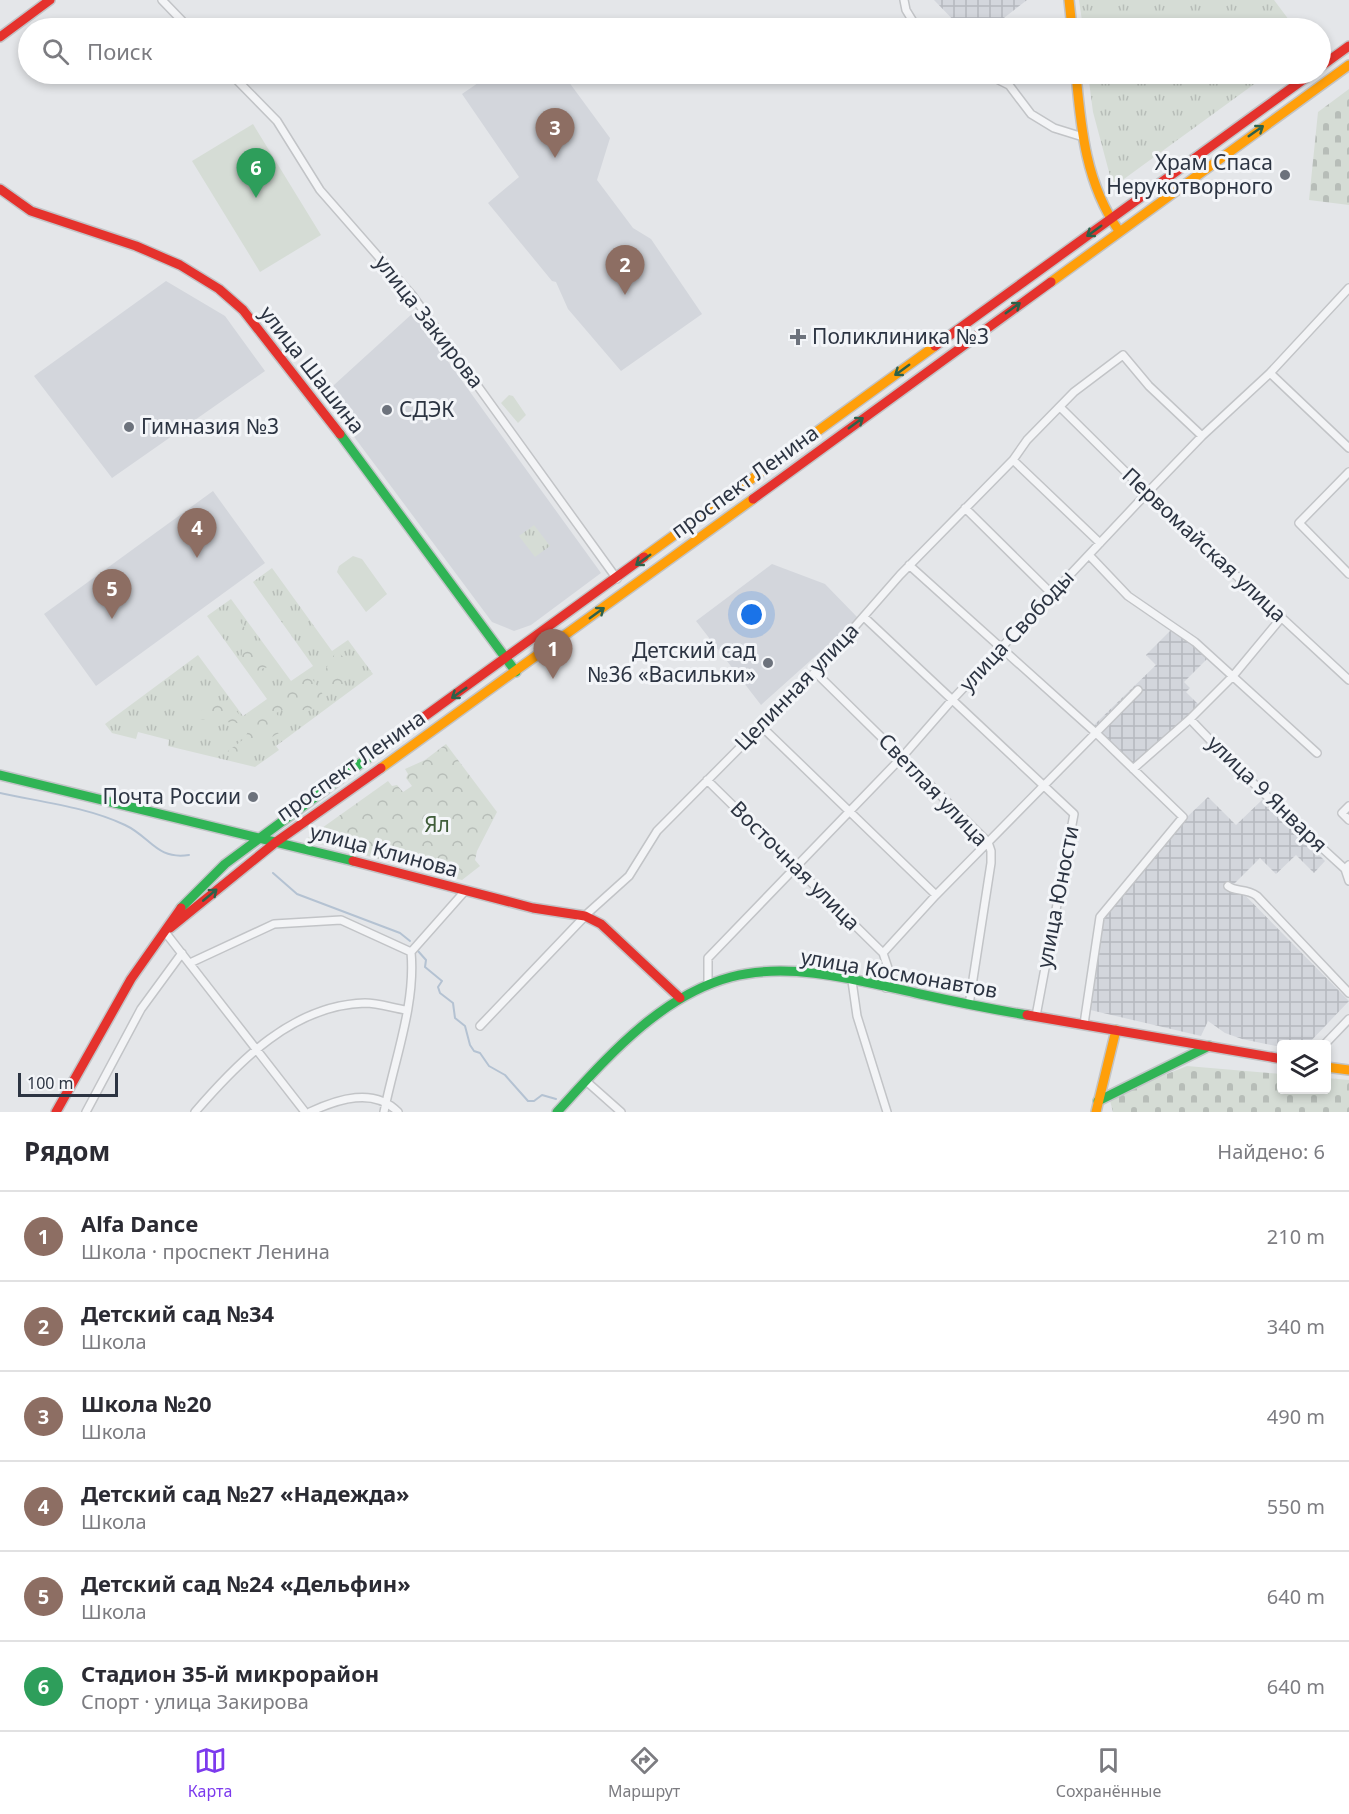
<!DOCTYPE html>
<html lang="ru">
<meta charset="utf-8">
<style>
:root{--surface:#fff;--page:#f2f2f3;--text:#2b2b33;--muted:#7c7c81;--line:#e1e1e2;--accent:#7c3aed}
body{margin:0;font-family:"Noto Sans",sans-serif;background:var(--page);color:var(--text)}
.controls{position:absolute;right:18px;bottom:18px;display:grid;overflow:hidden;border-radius:6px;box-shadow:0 3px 9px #0003}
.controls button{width:54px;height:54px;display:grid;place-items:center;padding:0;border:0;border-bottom:2px solid var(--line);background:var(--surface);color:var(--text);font:30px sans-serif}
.scale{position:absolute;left:18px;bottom:15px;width:100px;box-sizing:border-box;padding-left:6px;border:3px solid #2c3442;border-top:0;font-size:16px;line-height:21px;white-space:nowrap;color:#2c3442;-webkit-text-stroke:4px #f3f5f8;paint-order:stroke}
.you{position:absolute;left:752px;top:615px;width:21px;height:21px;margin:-15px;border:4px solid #fff;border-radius:50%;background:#1a73e8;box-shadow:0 0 0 9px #1a73e833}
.badge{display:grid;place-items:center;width:39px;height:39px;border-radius:50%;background:var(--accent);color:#fff;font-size:20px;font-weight:700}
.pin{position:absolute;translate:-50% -50px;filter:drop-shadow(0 2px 3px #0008)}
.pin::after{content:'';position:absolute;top:32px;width:21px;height:18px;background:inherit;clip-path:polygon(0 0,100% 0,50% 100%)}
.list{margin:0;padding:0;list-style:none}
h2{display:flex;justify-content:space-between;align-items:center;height:78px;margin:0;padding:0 24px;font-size:26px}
h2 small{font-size:20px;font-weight:400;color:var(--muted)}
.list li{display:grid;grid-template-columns:39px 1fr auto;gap:18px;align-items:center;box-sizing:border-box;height:90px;padding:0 24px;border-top:2px solid var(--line)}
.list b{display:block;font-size:22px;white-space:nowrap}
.list p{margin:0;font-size:20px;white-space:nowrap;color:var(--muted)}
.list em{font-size:20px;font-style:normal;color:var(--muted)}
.icon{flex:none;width:33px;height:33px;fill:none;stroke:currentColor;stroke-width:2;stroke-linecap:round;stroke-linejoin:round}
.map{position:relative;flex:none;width:1349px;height:1112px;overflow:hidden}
.search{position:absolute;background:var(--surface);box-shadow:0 3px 9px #0003;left:18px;right:18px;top:18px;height:66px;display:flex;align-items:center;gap:15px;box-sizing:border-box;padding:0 21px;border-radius:33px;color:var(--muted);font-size:22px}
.sheet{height:618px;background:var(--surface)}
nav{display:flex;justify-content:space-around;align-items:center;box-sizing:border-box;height:84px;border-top:2px solid var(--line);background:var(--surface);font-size:16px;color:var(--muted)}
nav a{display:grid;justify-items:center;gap:3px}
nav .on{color:var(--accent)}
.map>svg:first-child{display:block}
.built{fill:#d3d6dc}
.industrial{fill:url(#industrial-grid)}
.grass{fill:url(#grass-tufts)}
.forest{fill:url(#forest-crowns)}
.cemetery{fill:url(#cemetery-stones)}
.pitch{fill:#d5dcd5}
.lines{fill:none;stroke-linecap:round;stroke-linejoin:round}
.stream{stroke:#b4c2d2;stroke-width:2}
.street-casing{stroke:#c2c4c7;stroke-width:10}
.fast-casing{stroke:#c2c4c7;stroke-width:12}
.slow-casing{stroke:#c2c4c7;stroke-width:12}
.jam-casing{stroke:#c2c4c7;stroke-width:12}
.street{stroke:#f3f4f6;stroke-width:7}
.fast{stroke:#30b455;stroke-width:9}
.slow{stroke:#ff9f0a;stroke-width:9}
.jam{stroke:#e5322d;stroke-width:9}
.oneway{stroke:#2d6149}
.poi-dot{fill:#6c727c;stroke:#f3f5f8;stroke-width:2}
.labels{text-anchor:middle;stroke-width:6;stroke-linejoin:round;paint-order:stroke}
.poi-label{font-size:21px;fill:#2c3442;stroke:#f3f5f8;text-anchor:end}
.street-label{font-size:21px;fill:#2c3442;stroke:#f3f5f8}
.park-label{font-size:21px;fill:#405d3a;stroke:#f3f5f8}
</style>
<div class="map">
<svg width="1349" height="1112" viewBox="0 0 1349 1112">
<defs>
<pattern id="industrial-grid" width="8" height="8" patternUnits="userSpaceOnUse" patternTransform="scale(1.5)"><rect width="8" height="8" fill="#d3d6dc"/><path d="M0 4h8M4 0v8" fill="none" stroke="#b5b8be"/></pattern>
<pattern id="grass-tufts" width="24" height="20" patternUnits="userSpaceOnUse" patternTransform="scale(1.5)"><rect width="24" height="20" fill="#d5dcd5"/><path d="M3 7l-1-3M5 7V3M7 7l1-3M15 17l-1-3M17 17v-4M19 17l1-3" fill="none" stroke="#b7bdb8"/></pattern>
<pattern id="forest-crowns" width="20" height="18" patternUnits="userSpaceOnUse" patternTransform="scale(1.5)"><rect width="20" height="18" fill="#d5dcd5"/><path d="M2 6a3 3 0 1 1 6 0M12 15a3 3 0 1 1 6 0" fill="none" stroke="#b7bdb8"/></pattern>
<pattern id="cemetery-stones" width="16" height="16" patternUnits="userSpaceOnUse" patternTransform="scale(1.5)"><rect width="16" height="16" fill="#d5dcd5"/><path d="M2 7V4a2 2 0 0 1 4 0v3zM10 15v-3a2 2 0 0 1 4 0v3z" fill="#b7bdb8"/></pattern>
</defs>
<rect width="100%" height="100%" fill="#e4e6e9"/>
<path class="built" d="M491,74H563L610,138L597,180L633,228L651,239L702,314L621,371L568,309L556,282L552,281L488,203L519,177L462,94Z
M166,281L225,316L265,371L112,478L34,376Z
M413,313L601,573L531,625L514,631L492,622L323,395Z
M213,491L265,563L96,686L44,614Z
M772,564L825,584L858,618L761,705L696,621Z"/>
<path class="industrial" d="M934,0H1027L991,28H961Z
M1171,630L1209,657L1184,682L1190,688L1186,692L1199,705L1134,764L1093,726L1156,665L1146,655Z
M1208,797L1236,825L1263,799L1325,861L1314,873L1296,855L1276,874L1260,858L1234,884L1349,1001L1308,1044H1282L1281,1047L1242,1039L1225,1033L1208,1021L1201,1036L1086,1009L1101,918L1187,817Z"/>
<path class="grass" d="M1079,0H1274L1295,28H1083Z
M1088,74H1268L1113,187L1093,112Z
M534,525L550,546L535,557L519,536Z
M272,568L332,651L348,640L373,674L276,746L279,750L255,767L168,746L169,740L138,732L136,739L112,733L105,724L198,655L243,716L267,699L207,616L231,599L291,681L313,666L253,582Z"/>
<path class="forest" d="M238,619L264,653L268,667L261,669L265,681L262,687L259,685L253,666L241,658C244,646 240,638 231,628L224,631L226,625Z
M339,654L347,659C347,668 343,675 343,685L335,694L329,688L331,680L324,672L334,655Z
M306,674L311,677L326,699C315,710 304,713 290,707L276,713L282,722L279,733L249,750L227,754L228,751L244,739L249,730L246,724L189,718L190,714L202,710L213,699L219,703L228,700L241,717L246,718L287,693Z
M446,744L497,812L477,851L475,860L480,866L462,880L305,840L388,781L392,786L397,785L403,792L412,786L406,778L408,774L405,769L425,760Z"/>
<path class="cemetery" d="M1349,89V205L1309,200L1318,112Z
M1187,1066L1281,1074L1282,1090H1326L1327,1078L1349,1080V1112H1113L1109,1097Z"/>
<path class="pitch" d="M253,124L321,235L260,272L192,161Z
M509,395L513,396L526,415L518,423L501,403Z
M353,556L362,559L387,594L366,612L337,572L339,566Z"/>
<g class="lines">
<path class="stream" d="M0,793C41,802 87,807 125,825C151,837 156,860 189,855
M273,873L297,894L400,933L410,941
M418,951L426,960L425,967L442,981L438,987L440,993L453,1003L455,1018L465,1026L470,1045L474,1051L480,1053L489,1066L505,1075L528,1101H534L542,1095L556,1099"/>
<g class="street-casing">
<path id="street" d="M162,0L189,28
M904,0L906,10L917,28
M231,74L277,121L320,190L412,295L617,579
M987,74L1009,85L1031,114L1054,128L1083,137
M1270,373L1349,448
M1061,408L1147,493L1349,680
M1013,460L1100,543
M1349,472L1299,523L1349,574
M965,508L1051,593
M1089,555L1128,596L1195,642L1317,753
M909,565L1096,733L1183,817L1100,917L1084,1024
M864,617L1074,814L1036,1016
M815,672L988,842L991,851V863L969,1005
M1190,719C1240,772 1291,820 1345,869L1349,865
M761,726L936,895
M1133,769L1190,719L1233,676L1282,617
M707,780L883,953L888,968L886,988
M1349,806L1342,813L1349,820
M1345,869L1349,881
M1228,886C1235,892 1246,888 1257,896L1349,993
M165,932L305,1112
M883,953L936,895L1138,690
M190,963L274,924L341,920L411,952
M852,981L857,1016L887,1112
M708,985V958L903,756L952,700L1147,493L1202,436L1270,373L1349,288
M480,1026L589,912L629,876L657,831L815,672L900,575L1013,460L1027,440L1074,392L1123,355L1149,386L1202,436
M1325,1044L1349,1019
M586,1081L621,1112
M86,1112L141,1009L182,953
M195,1112C239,1061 293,1005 365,1003C378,1003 393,1008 406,1010
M310,1112C338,1099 374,1087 398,1112
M384,1112C394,1061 416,1004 411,952L465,891"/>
</g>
<g class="fast-casing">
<path id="fast" d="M340,434L516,672
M0,775L353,861
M181,908L225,864L388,743
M1098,1101L1209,1046
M557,1112C605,1060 659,996 731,977C791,961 861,981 920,994C956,1002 991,1009 1027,1015"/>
</g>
<g class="slow-casing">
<path id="slow" d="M1069,0L1072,28
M1076,74C1081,130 1086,184 1119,231
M1051,282L1349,65
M644,557L935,346
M381,768L753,499
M1326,1067L1349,1070
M1096,1112L1116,1030"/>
</g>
<g class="jam-casing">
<path id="jam" d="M0,37L50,0
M1320,67L1349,46
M0,189L31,211L136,246L180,265L219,289L243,310L340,434
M935,346L1311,74
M753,499L1051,282
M388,743L644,557
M353,861L533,908L585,916L601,924L680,998
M170,928L276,842L381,768
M1027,1015L1282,1059
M56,1112L131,979L181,908"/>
</g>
<use href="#street" class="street"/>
<use href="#fast" class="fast"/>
<use href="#slow" class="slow"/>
<use href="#jam" class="jam"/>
</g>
<defs><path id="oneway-shaft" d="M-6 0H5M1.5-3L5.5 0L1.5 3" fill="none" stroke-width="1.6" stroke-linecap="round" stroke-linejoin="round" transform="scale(1.5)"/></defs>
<g class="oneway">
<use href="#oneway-shaft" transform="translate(1256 131) rotate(-35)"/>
<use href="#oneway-shaft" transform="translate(1094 231) rotate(144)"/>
<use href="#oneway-shaft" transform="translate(1013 308) rotate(-36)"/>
<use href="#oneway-shaft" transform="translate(902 370) rotate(144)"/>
<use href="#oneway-shaft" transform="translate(856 423) rotate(-36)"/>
<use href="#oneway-shaft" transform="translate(643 560) rotate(144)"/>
<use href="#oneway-shaft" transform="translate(597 613) rotate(-36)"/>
<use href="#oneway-shaft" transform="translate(459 693) rotate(145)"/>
<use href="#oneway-shaft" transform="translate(210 895) rotate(-40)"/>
</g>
<g class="poi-dot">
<circle cx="1285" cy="175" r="6"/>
<path d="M795 328h6v6h6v6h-6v6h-6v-6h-6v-6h6z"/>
<circle cx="387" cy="410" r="6"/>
<circle cx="129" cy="427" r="6"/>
<circle cx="768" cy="663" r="6"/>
<circle cx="253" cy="797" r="6"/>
</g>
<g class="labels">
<g class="poi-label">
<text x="1273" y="170">Храм Спаса<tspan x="1273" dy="24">Нерукотворного</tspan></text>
<text x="812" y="344" text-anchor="start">Поликлиника №3</text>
<text x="399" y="417" text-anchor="start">СДЭК</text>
<text x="141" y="434" text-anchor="start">Гимназия №3</text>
<text x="756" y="658">Детский сад<tspan x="756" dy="24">№36 «Васильки»</tspan></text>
<text x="241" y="804">Почта России</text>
</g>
<g class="street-label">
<text transform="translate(429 322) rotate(52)" y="7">улица Закирова</text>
<text transform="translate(312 370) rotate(52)" y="7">улица Шашина</text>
<text transform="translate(745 482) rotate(-36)" y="7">проспект Ленина</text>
<text transform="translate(1204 545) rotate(43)" y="7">Первомайская улица</text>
<text transform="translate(1017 631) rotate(-47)" y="7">улица Свободы</text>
<text transform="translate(797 687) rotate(-46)" y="7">Целинная улица</text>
<text transform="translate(351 766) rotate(-35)" y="7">проспект Ленина</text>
<text transform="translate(933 790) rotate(46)" y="7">Светлая улица</text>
<text transform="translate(1267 794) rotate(44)" y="7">улица 9 Января</text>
<text transform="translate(384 851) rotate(15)" y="7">улица Клинова</text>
<text transform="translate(795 866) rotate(45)" y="7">Восточная улица</text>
<text transform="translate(1058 897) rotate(-79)" y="7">улица Юности</text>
<text transform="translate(899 974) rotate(10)" y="7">улица Космонавтов</text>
</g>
<g class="park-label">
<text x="437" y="832">Ял</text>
</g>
</g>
</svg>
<div class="controls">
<button><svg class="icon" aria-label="layers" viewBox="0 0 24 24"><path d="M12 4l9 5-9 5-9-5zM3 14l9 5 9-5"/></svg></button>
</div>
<div class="scale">100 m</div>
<div class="you"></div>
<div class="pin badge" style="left:553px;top:679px;background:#8d6e63">1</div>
<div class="pin badge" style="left:625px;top:295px;background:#8d6e63">2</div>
<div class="pin badge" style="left:555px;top:158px;background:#8d6e63">3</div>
<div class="pin badge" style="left:197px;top:558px;background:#8d6e63">4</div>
<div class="pin badge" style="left:112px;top:619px;background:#8d6e63">5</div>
<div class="pin badge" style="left:256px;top:198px;background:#2e9e5b">6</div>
<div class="search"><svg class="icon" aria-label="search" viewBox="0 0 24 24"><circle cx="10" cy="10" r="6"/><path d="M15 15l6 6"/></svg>Поиск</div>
</div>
<section class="sheet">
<h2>Рядом<small>Найдено: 6</small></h2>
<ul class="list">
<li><span class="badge" style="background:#8d6e63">1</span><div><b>Alfa Dance</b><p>Школа · проспект Ленина</p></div><em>210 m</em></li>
<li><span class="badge" style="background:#8d6e63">2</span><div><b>Детский сад №34</b><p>Школа</p></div><em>340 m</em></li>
<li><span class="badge" style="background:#8d6e63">3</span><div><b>Школа №20</b><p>Школа</p></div><em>490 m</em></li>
<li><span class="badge" style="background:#8d6e63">4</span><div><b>Детский сад №27 «Надежда»</b><p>Школа</p></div><em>550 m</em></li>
<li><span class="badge" style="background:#8d6e63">5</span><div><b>Детский сад №24 «Дельфин»</b><p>Школа</p></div><em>640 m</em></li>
<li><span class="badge" style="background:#2e9e5b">6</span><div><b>Стадион 35-й микрорайон</b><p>Спорт · улица Закирова</p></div><em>640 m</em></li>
</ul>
</section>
<nav>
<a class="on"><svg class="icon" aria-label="map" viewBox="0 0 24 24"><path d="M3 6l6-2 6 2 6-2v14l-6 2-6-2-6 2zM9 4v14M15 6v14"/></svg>Карта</a>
<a><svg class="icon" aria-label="directions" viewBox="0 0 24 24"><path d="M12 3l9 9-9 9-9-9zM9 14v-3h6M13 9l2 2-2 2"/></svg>Маршрут</a>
<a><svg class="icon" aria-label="saved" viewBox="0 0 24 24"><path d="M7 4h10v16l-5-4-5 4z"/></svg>Сохранённые</a>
</nav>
